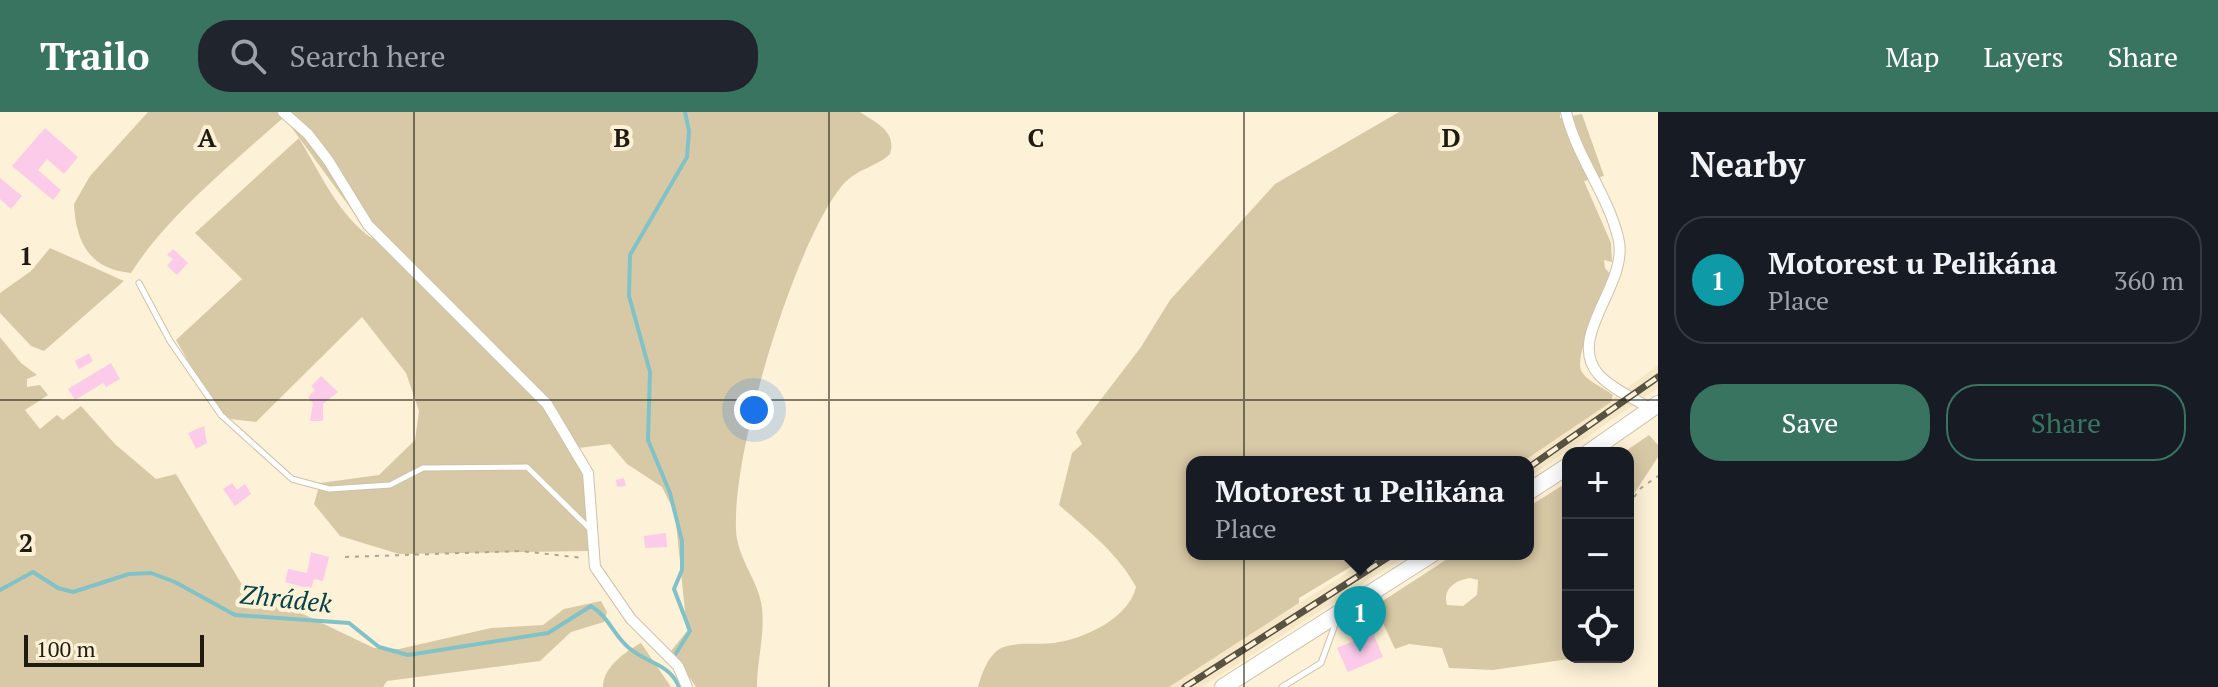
<!DOCTYPE html>
<meta charset="utf-8">
<style>
:root{--surface:#171b24;--page:#20242c;--text:#f1f3f6;--muted:#9ea1a6;--line:#363941;--accent:#38745f}
body{margin:0;font-family:"PT Serif",serif;background:var(--page);color:var(--text)}
.controls{position:absolute;right:24px;bottom:24px;display:grid;overflow:hidden;border-radius:16px;box-shadow:0 4px 20px #0003}
.controls button{width:72px;height:72px;display:grid;place-items:center;padding:0;border:0;border-bottom:2px solid var(--line);background:var(--surface);color:var(--text);font:40px sans-serif}
.scale{position:absolute;left:24px;bottom:20px;width:180px;box-sizing:border-box;padding-left:8px;border:4px solid #1f1b11;border-top:0;font-size:22px;line-height:28px;white-space:nowrap;color:#1f1b11;-webkit-text-stroke:6px #fdf2d7;paint-order:stroke}
.you{position:absolute;left:754px;top:298px;width:28px;height:28px;margin:-20px;border:6px solid #fff;border-radius:50%;background:#1a73e8;box-shadow:0 0 0 12px #1a73e833}
.badge{display:grid;place-items:center;width:52px;height:52px;border-radius:50%;background:var(--accent);color:#fff;font-size:26px;font-weight:700}
.pin{position:absolute;translate:-50% -66px;filter:drop-shadow(0 2px 4px #0008)}
.pin::after{content:'';position:absolute;top:42px;width:28px;height:24px;background:inherit;clip-path:polygon(0 0,100% 0,50% 100%)}
.popup{position:absolute;left:1186px;top:344px;width:348px;height:104px;box-sizing:border-box;display:grid;place-content:center;border-radius:16px;background:var(--surface);filter:drop-shadow(0 2px 6px #0005);font-size:26px;white-space:nowrap;color:var(--muted)}
.popup b{font-size:30px;color:var(--text)}
.popup::after{content:'';position:absolute;left:50%;top:100%;margin-left:-16px;border:16px solid transparent;border-top-color:var(--surface)}
.list{margin:0;padding:0;list-style:none}
h2{display:flex;justify-content:space-between;align-items:center;height:104px;margin:0;padding:0 32px;font-size:34px}
h2 small{font-size:26px;font-weight:400;color:var(--muted)}
.list li{display:grid;grid-template-columns:52px 1fr auto;gap:24px;align-items:center;box-sizing:border-box;height:128px;margin:0 16px 16px;padding:0 16px;border:2px solid var(--line);border-radius:32px}
.list b{display:block;font-size:30px;white-space:nowrap}
.list p{margin:0;font-size:26px;white-space:nowrap;color:var(--muted)}
.list em{font-size:26px;font-style:normal;color:var(--muted)}
.actions{display:flex;gap:16px;padding:24px 32px}
.actions a{flex:1;padding:18px 0;border:2px solid var(--accent);border-radius:32px;text-align:center;font-size:28px;color:var(--accent)}
.actions .main{background:var(--accent);color:#fff}
.icon{flex:none;width:44px;height:44px;fill:none;stroke:currentColor;stroke-width:2;stroke-linecap:round;stroke-linejoin:round}
.map{position:relative;flex:none;width:1658px;height:575px;overflow:hidden}
header{display:flex;align-items:center;gap:48px;box-sizing:border-box;height:112px;padding:0 40px;background:var(--accent);color:#fff}
header strong{font-size:38px}
nav{display:flex;gap:44px;margin-inline-start:auto;font-size:28px}
.search{width:560px;height:72px;background:var(--page);display:flex;align-items:center;gap:20px;box-sizing:border-box;padding:0 28px;border-radius:32px;color:var(--muted);font-size:30px}
main{display:flex}
aside{flex:1;background:var(--surface)}
.map>svg:first-child{display:block}
.built{fill:#f6e8c6}
.green{fill:#d8c9a6;fill-rule:evenodd}
.lines{fill:none;stroke-linecap:round;stroke-linejoin:round}
.stream{stroke:#80c2c7;stroke-width:4}
.building{fill:#fccbe9}
.service-casing{stroke:#ccc2a8;stroke-width:7}
.minor-casing{stroke:#ccc2a8;stroke-width:12}
.primary-casing{stroke:#ccc2a8;stroke-width:18}
.path{stroke:#aea590;stroke-width:2;stroke-dasharray:4 6;stroke-linecap:butt}
.service{stroke:#fff;stroke-width:5}
.minor{stroke:#fff;stroke-width:10}
.primary{stroke:#fff;stroke-width:16}
.rail-casing{stroke:#585243;stroke-width:7}
.rail{stroke:#fdf2d7;stroke-width:4;stroke-dasharray:12;stroke-linecap:butt}
.grid{fill:none;stroke:#1f1b11;stroke-width:2;stroke-opacity:0.55}
.labels{text-anchor:middle;stroke-width:8;stroke-linejoin:round;paint-order:stroke}
.water-label{font-size:26px;font-style:italic;fill:#044448;stroke:#fdf2d7}
.grid-label{font-size:26px;text-anchor:middle;font-weight:bold;fill:#1f1b11;stroke:#fdf2d7;stroke-width:8;stroke-linejoin:round;paint-order:stroke}
</style>
<header>
<strong>Trailo</strong>
<div class="search"><svg class="icon" aria-label="search" viewBox="0 0 24 24"><circle cx="10" cy="10" r="6"/><path d="M15 15l6 6"/></svg>Search here</div>
<nav><a>Map</a><a>Layers</a><a>Share</a></nav>
</header>
<main>
<div class="map">
<svg width="1658" height="575" viewBox="0 0 1658 575">
<rect width="100%" height="100%" fill="#fdf2d7"/>
<path class="built" d="M1658,253V276L1528,366V350H1520L1577,313Z
M1376,442H1409L1202,575H1169Z"/>
<path class="green" d="M148,0H860C876,11 897,19 890,42C875,56 855,57 841,75C793,135 733,338 736,416C736,446 759,468 762,496C765,522 757,549 757,575H696L671,539L687,519L675,401L662,375L627,352L610,332L579,336L594,396L588,439L399,442L340,424L314,392L320,371L379,363L415,328L419,299L406,261L362,205L256,310L230,307L212,291L176,228L242,167L195,121L299,26C320,61 339,104 373,127L284,5C234,50 167,104 131,161C91,157 76,133 74,92L90,64Z
M1399,0H1560V6L1582,2L1604,64L1584,69L1611,131L1612,150L1604,148L1605,156L1612,164C1605,182 1572,245 1582,260C1587,269 1604,276 1613,283L1611,290L1522,350H1192V442H1372L1299,486V491L1169,575H978C982,561 989,540 1004,535C1020,529 1042,534 1059,530C1088,525 1129,505 1136,475C1117,440 1088,419 1059,393L1072,341L1082,332L1076,320L1141,235L1170,188L1275,72Z
M50,136L124,169L44,239L31,234L0,201V181L31,159Z
M0,225L21,251L37,263L27,267V275L40,273L48,283L25,298L40,317L57,303L63,308L81,294L115,332L156,367L176,362L254,493L280,491L374,536L399,537L491,516L543,513L564,497L601,489L607,500L604,510L571,520L540,549L387,569L383,575H0Z
M1649,323L1658,333V345L1628,391V341H1623Z
M1568,370V545H1583L1493,558L1449,556L1442,536L1409,532L1395,537L1375,494L1455,442H1528V395ZM1470,466L1478,468L1477,483L1463,494L1447,493C1442,477 1456,468 1470,466Z
M641,531L671,575H603C603,555 625,540 641,531Z"/>
<g class="lines">
<path class="stream" d="M0,478L33,460L58,476L73,480L129,462L151,461L175,470L235,503L349,511L379,535L408,543L548,521L591,494C609,505 614,524 629,536C648,552 669,551 679,575
M673,546L690,519L674,477L682,458V429L670,381L648,328L650,260L629,184L630,143L687,45L689,19L685,0"/>
</g>
<path class="building" d="M45,16L78,45L64,62L47,47L38,58L61,78L53,88L12,54Z
M0,66L22,84L11,97L0,87Z
M173,137L188,151L177,163L167,154L173,147L167,143Z
M89,241L93,249L79,257L75,249Z
M111,251L120,267L106,275L103,271L75,288L68,277Z
M321,264L338,280L323,292V309H310L313,291L308,285L315,278L311,274Z
M204,314L207,331L196,337L188,321Z
M624,366L626,374L617,375L616,368Z
M232,371L237,378L245,372L251,382L235,394L223,377Z
M666,421L667,435L645,436L644,424Z
M311,440L329,445L323,469L314,467L311,477L285,470L288,457L307,461Z
M1373,521L1383,545L1348,560L1337,536Z"/>
<g class="lines">
<g class="service-casing">
<path id="service" d="M139,171L170,229L221,303L292,367L329,377L390,373L423,356L527,355L591,418
M1282,575L1321,551L1336,510"/>
</g>
<g class="minor-casing">
<path id="minor" d="M283,0L308,22L328,48L368,113L547,292L588,361L595,455L631,507L678,554L687,575
M1566,0C1576,44 1607,81 1618,125C1631,172 1564,224 1599,263C1612,277 1635,287 1651,297"/>
</g>
<g class="primary-casing">
<path id="primary" d="M1588,341L1658,292
M1528,380L1568,354
M1223,575L1432,442"/>
</g>
<path class="path" d="M1628,393L1641,376L1658,364
M345,445L521,439L583,446"/>
<use href="#service" class="service"/>
<use href="#minor" class="minor"/>
<use href="#primary" class="primary"/>
<g class="rail-casing">
<path id="rail" d="M1528,356L1658,265
M1185,575L1393,442"/>
</g>
<use href="#rail" class="rail"/>
</g>
<path class="grid" d="M414,0V575M829,0V575M1244,0V575M0,288H1658"/>
<g class="labels">
<g class="water-label">
<text transform="translate(286 487) rotate(6)" y="9">Zhrádek</text>
</g>
</g>
<g class="grid-label">
<text x="207" y="35">A</text>
<text x="622" y="35">B</text>
<text x="1036" y="35">C</text>
<text x="1451" y="35">D</text>
<text x="26" y="153">1</text>
<text x="26" y="440">2</text>
</g>
</svg>
<div class="controls">
<button>+</button>
<button>−</button>
<button><svg class="icon" aria-label="locate" viewBox="0 0 24 24"><circle cx="12" cy="12" r="6"/><path d="M12 2v4M12 18v4M2 12h4M18 12h4"/></svg></button>
</div>
<div class="scale">100 m</div>
<div class="you"></div>
<div class="pin badge" style="left:1360px;top:540px;background:#0f9aa8">1</div>
<div class="popup"><b>Motorest u Pelikána</b>Place</div>
</div>
<aside>
<h2>Nearby<small></small></h2>
<ul class="list">
<li><span class="badge" style="background:#0f9aa8">1</span><div><b>Motorest u Pelikána</b><p>Place</p></div><em>360 m</em></li>
</ul>
<div class="actions"><a class="main">Save</a><a>Share</a></div>
</aside>
</main>
